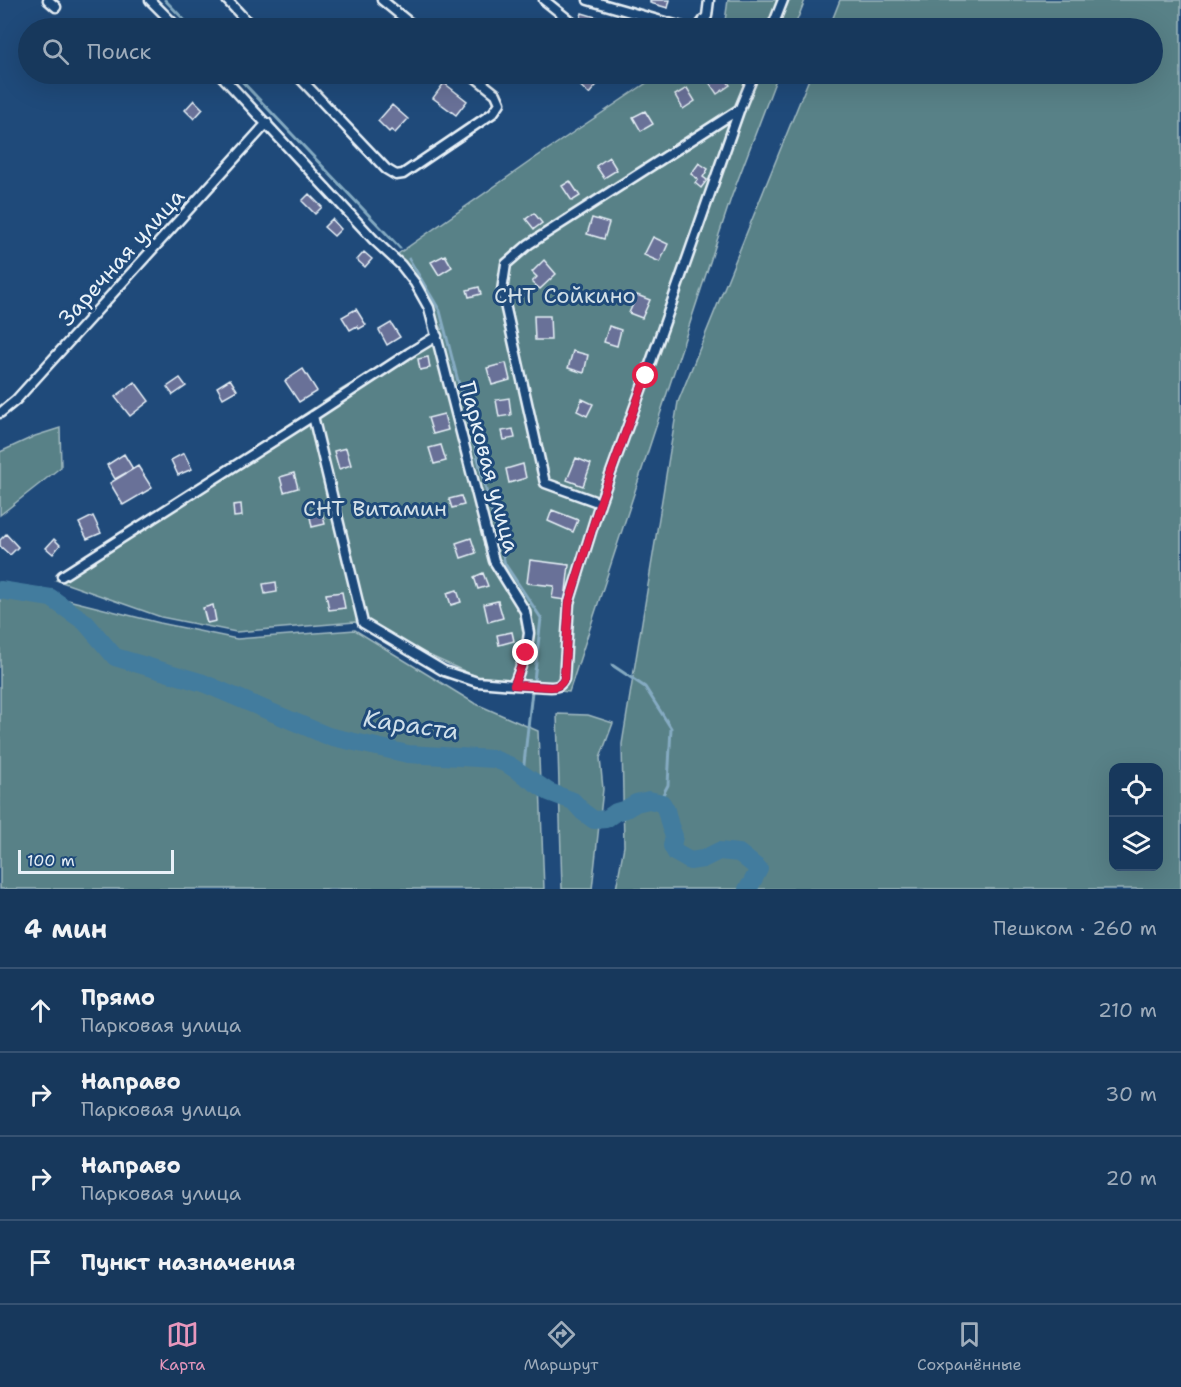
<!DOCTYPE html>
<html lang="ru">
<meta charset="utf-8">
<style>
:root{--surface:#17385c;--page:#203f62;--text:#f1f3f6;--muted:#9eacbb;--line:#365272;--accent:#e797bd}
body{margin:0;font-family:"Shantell Sans",sans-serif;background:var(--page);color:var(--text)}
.controls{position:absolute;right:18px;bottom:18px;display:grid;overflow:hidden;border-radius:12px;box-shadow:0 6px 24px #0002}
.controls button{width:54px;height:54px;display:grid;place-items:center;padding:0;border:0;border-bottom:2px solid var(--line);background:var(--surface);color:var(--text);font:30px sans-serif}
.scale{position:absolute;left:18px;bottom:15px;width:156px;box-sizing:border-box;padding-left:6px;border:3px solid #e8f1f8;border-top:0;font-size:16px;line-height:21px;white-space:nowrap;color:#e8f1f8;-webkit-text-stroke:4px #1f4a7a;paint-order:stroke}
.stop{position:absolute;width:18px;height:18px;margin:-14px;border:4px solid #e11d48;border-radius:50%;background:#fff}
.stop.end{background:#e11d48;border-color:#fff;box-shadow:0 2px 6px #0008}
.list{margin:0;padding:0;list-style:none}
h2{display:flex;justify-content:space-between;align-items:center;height:78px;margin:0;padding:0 24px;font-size:26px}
h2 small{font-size:20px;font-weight:400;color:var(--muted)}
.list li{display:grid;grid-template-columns:39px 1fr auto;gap:18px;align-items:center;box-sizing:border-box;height:84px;padding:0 24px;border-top:2px solid var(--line)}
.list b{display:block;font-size:22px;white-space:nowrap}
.list p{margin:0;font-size:20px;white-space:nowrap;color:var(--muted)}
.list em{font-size:20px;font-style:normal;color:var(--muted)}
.icon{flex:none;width:33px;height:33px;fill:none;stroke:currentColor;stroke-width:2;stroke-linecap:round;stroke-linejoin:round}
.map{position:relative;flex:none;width:1181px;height:889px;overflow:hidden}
.search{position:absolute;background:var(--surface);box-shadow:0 6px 24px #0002;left:18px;right:18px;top:18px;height:66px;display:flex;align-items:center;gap:15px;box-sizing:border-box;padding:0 21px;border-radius:33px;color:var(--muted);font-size:22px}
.sheet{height:414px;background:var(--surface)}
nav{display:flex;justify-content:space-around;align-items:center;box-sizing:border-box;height:84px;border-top:2px solid var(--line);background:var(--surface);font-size:16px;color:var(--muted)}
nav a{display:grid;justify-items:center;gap:3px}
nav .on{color:var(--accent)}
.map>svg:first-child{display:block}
.green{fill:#598187;stroke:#a0b9c0;stroke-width:1.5;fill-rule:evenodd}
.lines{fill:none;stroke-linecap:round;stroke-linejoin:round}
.stream{stroke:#85abc2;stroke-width:3}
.river{stroke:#437c9e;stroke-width:18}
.building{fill:#697198;stroke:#e8f1f8;stroke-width:1.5}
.street-casing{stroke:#e8f1f8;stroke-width:13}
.street{stroke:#1f4a7a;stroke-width:8}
.route{stroke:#e11d48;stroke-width:8}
.labels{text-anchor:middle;stroke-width:6;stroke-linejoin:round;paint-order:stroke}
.street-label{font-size:22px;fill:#e8f1f8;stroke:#1f4a7a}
.park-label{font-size:22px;fill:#d3e0e7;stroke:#1f4a7a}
.water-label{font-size:24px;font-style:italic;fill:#cfdfea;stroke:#1f4a7a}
</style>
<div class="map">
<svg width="1181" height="889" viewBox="0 0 1181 889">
<rect width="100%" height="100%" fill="#1f4a7a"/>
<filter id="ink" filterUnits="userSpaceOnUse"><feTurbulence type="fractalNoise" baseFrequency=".0167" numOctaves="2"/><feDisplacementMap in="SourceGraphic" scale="12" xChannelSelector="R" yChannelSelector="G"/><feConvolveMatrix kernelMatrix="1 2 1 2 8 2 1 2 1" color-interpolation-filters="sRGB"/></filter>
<g filter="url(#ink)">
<path class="green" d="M728,0H805L794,28H724Z
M840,0H1181V889H616L624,846L622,744L678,402L811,74H1152V28H829ZM1114,768H1158V866H1114Z
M660,74H778L731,198L569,692L493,684L355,622L236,632L161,617L56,580L341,390L442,329L398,254L535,158Z
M60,428L61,467L0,515V452L35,436Z
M0,583L160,623L237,639L355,630L474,703L538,731L544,889H0Z
M557,714L588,715L613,723L600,758L603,789L592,889H562Z"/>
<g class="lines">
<path class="stream" d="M165,0L192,28
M235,74L400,248
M409,259L440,311L505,564L541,618L534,681
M612,665L645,687L671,728L668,785L659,802
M523,773L532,691"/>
<path class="river" d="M0,590L51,598L85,622L115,657L203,683L328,736L408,754L494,759L509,765L549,792L573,801L583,812L594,820L606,819L616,812L626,809L636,803L649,800L662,803L666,810L670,826L674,836L672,846L676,853L690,861L703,859L719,851L739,853L759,869L751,884L747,889"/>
</g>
<path class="building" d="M650,0H670L668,8L650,3Z
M582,13L599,18L597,28L579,23Z
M579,74H591L600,81L589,94L574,80Z
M722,74L730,85L717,94L709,82Z
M444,83L467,101L456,115L433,98Z
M687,88L695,101L683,109L675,95Z
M194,100L203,109L194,119L185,110Z
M392,105L408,119L395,133L391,130L389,132L378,121Z
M645,111L653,124L641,131L633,117Z
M609,157L617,170L604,178L596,166Z
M699,163L708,169L703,177L707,180L701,188L695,183L698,179L691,174Z
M570,181L580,196L572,201L562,186Z
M309,194L322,207L315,214L302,201Z
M534,213L542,223L534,229L526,219Z
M592,218L609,223L604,239L587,234Z
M332,219L341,229L334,236L324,227Z
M653,237L668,244L660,262L644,255Z
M364,252L372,259L365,267L357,260Z
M445,255L452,267L439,275L431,262Z
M544,260L556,274L540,289L532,282L537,277L532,272Z
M479,287L481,294L469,297L467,290Z
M637,295L650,300L642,318L629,313Z
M356,309L366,325L359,329L357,326L350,330L342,317Z
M534,316H550L551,340H535Z
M391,323L400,337L387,345L379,330Z
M609,326L621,330L617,346L604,342Z
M573,351L588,355L584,373L568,368Z
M428,357L430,368L420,370L418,359Z
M506,363L510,380L492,385L487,368Z
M303,369L317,391L299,402L285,381Z
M180,378L186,386L173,395L167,387Z
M230,379L237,390L223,398L217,387Z
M135,382L149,401L130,416L115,397Z
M509,398L511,415L499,417L496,400Z
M582,399L593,404L587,416L577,411Z
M444,414L448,430L433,434L428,418Z
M513,429L515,438L504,440L502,431Z
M441,445L446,461L434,464L429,448Z
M346,448L351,465L339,469L334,451Z
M184,453L192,469L178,475L171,460Z
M124,454L133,469L115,479L107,465Z
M576,458L591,464L583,486L567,480Z
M523,464L526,478L509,483L506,469Z
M138,466L152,488L123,505L110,483Z
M294,473L298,488L284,492L280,477Z
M461,496L464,505L452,508L449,499Z
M241,504L242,516L234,517L233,505Z
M321,509L325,524L312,527L309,512Z
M552,510L578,520L573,532L548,521Z
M93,516L101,533L87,539L79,523Z
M6,534L18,547L10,555L0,546V540Z
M471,538L476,553L461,558L456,543Z
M54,539L60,545L53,554L46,548Z
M530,560L569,565L565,600L552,598L554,586L527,583Z
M483,573L488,586L478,589L474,577Z
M276,582L277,592L265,594L263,584Z
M457,590L461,602L451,605L447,593Z
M342,592L345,608L329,610L326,594Z
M498,601L503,618L488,622L484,604Z
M213,605L216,621L207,623L203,608Z
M512,632L514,641L499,645L497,635Z"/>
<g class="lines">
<g class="street-casing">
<path id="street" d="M48,0L56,7
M150,0L178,28
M227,0L253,28
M382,0L416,28
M544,0L579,28
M588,0L686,28
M698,28L707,16L709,0
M772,28L783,0
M220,74L374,240L401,265L415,283L429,308L494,561L525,611L529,633L526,653L514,685L551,687C558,687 561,685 564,679L569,603L600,503L646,376L740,108L754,74
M296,74L386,169L396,175L403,174L493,113L500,103L496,94L471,74
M0,413L16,400L267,123
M313,416L363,623L444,671L477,682L514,685
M600,503L545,483L502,291L506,264L529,244L740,109
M62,576L313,416L409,353L437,336"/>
</g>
<use href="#street" class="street"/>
</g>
</g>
<g class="lines" filter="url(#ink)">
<path class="route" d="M526,653L514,685L551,687C558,687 561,685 564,679L569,603L600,503L646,376"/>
</g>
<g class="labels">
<g class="street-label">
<text transform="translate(121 257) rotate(-48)" y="8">Заречная улица</text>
<text transform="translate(490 467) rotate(75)" y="8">Парковая улица</text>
</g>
<g class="park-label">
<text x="565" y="303">СНТ Сойкино</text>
<text x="375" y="516">СНТ Витамин</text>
</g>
<g class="water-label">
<text transform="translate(411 725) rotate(8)" y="8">Караста</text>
</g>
</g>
</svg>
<div class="controls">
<button><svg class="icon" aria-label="locate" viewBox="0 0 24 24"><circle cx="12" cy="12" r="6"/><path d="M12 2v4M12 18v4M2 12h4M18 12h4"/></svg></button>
<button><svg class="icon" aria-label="layers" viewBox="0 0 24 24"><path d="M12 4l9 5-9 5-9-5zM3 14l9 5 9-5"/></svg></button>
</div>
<div class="scale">100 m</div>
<div class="stop" style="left:646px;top:376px"></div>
<div class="stop end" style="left:526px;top:653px"></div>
<div class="search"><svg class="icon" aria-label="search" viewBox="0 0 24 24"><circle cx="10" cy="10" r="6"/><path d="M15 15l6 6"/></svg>Поиск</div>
</div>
<section class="sheet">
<h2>4 мин<small>Пешком · 260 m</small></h2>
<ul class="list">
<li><svg class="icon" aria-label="ahead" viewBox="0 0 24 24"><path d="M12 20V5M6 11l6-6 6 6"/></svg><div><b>Прямо</b><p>Парковая улица</p></div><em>210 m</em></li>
<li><svg class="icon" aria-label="right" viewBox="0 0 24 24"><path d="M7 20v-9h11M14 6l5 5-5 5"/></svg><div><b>Направо</b><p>Парковая улица</p></div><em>30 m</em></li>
<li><svg class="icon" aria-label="right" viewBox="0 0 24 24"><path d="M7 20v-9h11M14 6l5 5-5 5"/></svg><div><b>Направо</b><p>Парковая улица</p></div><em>20 m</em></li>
<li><svg class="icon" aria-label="arrive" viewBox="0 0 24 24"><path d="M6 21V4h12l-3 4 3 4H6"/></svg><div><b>Пункт назначения</b></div></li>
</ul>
</section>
<nav>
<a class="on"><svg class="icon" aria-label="map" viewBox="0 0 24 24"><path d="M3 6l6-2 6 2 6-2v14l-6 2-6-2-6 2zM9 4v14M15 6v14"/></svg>Карта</a>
<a><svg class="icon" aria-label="directions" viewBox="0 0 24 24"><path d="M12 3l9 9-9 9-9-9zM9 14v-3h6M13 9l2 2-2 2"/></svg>Маршрут</a>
<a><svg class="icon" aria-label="saved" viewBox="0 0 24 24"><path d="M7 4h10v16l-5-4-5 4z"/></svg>Сохранённые</a>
</nav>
